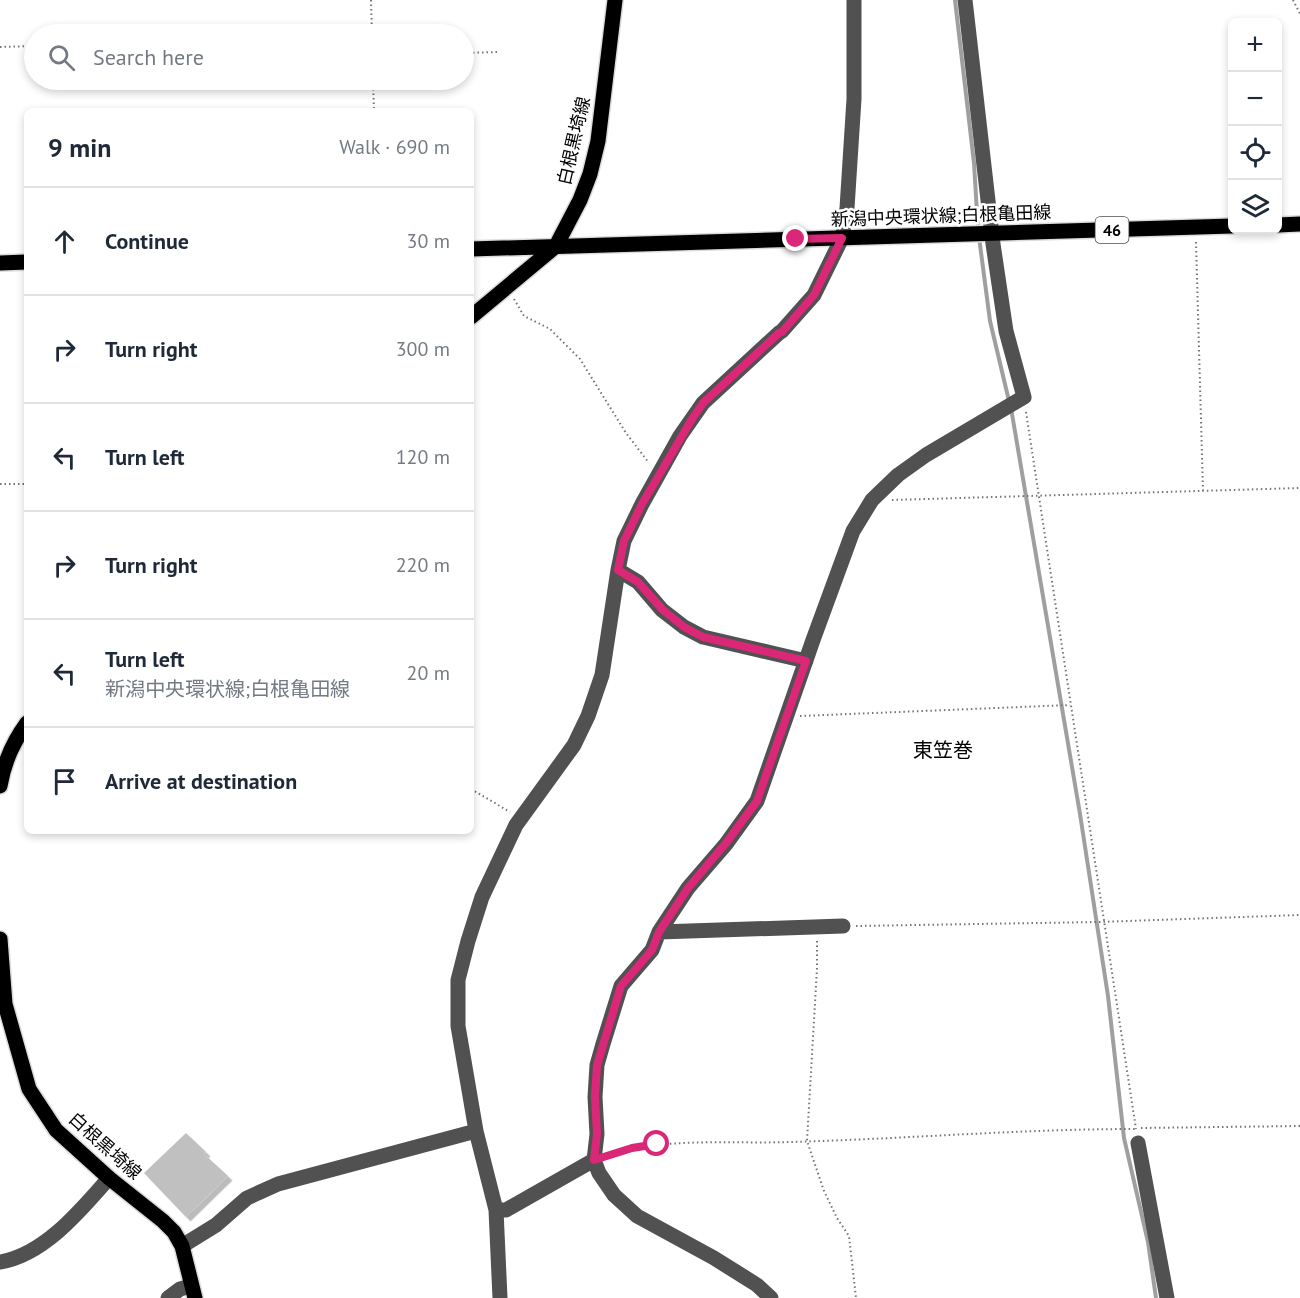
<!DOCTYPE html>
<meta charset="utf-8">
<style>
:root{--surface:#fff;--page:#f2f2f3;--text:#1f2937;--muted:#747a83;--line:#e0e1e3}
body{margin:0;font-family:"PT Sans","Noto Sans JP",sans-serif;background:var(--page);color:var(--text)}
.controls{position:absolute;right:18px;top:18px;display:grid;overflow:hidden;border-radius:9px;box-shadow:0 3px 9px #0003}
.controls button{width:54px;height:54px;display:grid;place-items:center;padding:0;border:0;border-bottom:2px solid var(--line);background:var(--surface);color:var(--text);font:30px sans-serif}
.stop{position:absolute;width:18px;height:18px;margin:-14px;border:4px solid #db2777;border-radius:50%;background:#fff}
.stop.end{background:#db2777;border-color:#fff;box-shadow:0 2px 6px #0008}
.list{margin:0;padding:0;list-style:none}
h2{display:flex;justify-content:space-between;align-items:center;height:78px;margin:0;padding:0 24px;font-size:26px}
h2 small{font-size:20px;font-weight:400;color:var(--muted)}
.list li{display:grid;grid-template-columns:39px 1fr auto;gap:18px;align-items:center;box-sizing:border-box;height:108px;padding:0 24px;border-top:2px solid var(--line)}
.list b{display:block;font-size:22px;white-space:nowrap}
.list p{margin:0;font-size:20px;white-space:nowrap;color:var(--muted)}
.list em{font-size:20px;font-style:normal;color:var(--muted)}
.icon{flex:none;width:33px;height:33px;fill:none;stroke:currentColor;stroke-width:2;stroke-linecap:round;stroke-linejoin:round}
.map{position:relative;flex:none;width:1300px;height:1298px;overflow:hidden}
.search{position:absolute;background:var(--surface);box-shadow:0 3px 9px #0003;left:24px;top:24px;width:450px;height:66px;display:flex;align-items:center;gap:15px;box-sizing:border-box;padding:0 21px;border-radius:33px;color:var(--muted);font-size:22px}
.panel{position:absolute;background:var(--surface);box-shadow:0 3px 9px #0003;left:24px;top:108px;width:450px;height:726px;border-radius:9px}
.map>svg:first-child{display:block}
.lines{fill:none;stroke-linecap:round;stroke-linejoin:round}
.stream{stroke:#9f9f9f;stroke-width:4}
.building{fill:#c0c0c0;filter:url(#shadow)}
.major-casing{stroke:#dbdbdb;stroke-width:18}
.path{stroke:#737373;stroke-width:2;stroke-dasharray:1.5 3;stroke-linecap:butt}
.minor{stroke:#515151;stroke-width:15}
.major{stroke:#000;stroke-width:15}
.route{stroke:#db2777;stroke-width:8}
.labels{text-anchor:middle;stroke-width:5;stroke-linejoin:round;paint-order:stroke}
.shield{fill:#fff;stroke:#4c4c4c;stroke-width:1.5}
.shield-label{font-size:16px;font-weight:bold;fill:#000}
.street-label{font-size:18px;fill:#000;stroke:#fff}
.neighbourhood-label{font-size:20px;fill:#000;stroke:#fff}
</style>
<div class="map">
<svg width="1300" height="1298" viewBox="0 0 1300 1298">
<defs>
<filter id="shadow"><feDropShadow dx="4.5" dy="4.5" stdDeviation="0" flood-color="#0004"/></filter>
</defs>
<rect width="100%" height="100%" fill="#fff"/>
<g class="lines">
<path class="stream" d="M955,0L974,163L978,230
M979,237L990,321L1009,401
M1011,408L1080,814L1108,996L1124,1138L1148,1242L1156,1298"/>
</g>
<path class="building" d="M186,1133L206,1152L204,1154L228,1176L186,1217L144,1173Z"/>
<g class="lines">
<g class="major-casing">
<path id="major" d="M1278,225L1300,224
M471,249L1232,226
M0,263L27,262
M471,317L556,246L580,200L590,174L598,141L615,0
M0,786C4,762 13,742 27,723
M0,939L5,1004L29,1089L56,1130L109,1178L163,1221L174,1232L182,1246L195,1298"/>
</g>
<path class="path" d="M371,0L372,34
M1293,0L1300,14
M0,47L34,46
M464,53L497,52
M373,80L374,111
M1196,242L1203,491
M514,299L524,316L550,329L580,359L626,433L649,463
M1026,412L1136,1129
M0,484H27
M892,500L1300,488
M800,716L1070,705
M471,789L510,812
M856,926L1098,922L1300,915
M817,941V968L807,1141L824,1191L837,1218L849,1236L856,1298
M1141,1128L1300,1126
M608,1155C666,1137 729,1144 789,1142C904,1139 1020,1129 1135,1129"/>
<path class="minor" d="M618,570L638,582L662,610L684,627L703,637L806,661
M659,932L843,926
M1138,1143L1167,1298
M496,1210H506L594,1160
M182,1246L216,1225L247,1198L278,1184L476,1131
M0,1262C44,1255 81,1210 109,1178
M168,1298L180,1289L191,1286
M500,1298L496,1210L476,1131L458,1026V980L468,941L482,897L516,825L574,745L588,716L602,675L618,570L624,541L642,504L680,436L703,403L779,333L782,331L814,295L842,238L847,208L854,99V0
M771,1298L757,1285L714,1258L637,1216L614,1195L599,1173L594,1160L597,1134L595,1097L597,1065L603,1044L621,986L652,950L659,932L688,888L726,844L757,801L813,640L853,531L872,500L898,475L926,455L1024,397L1006,331L993,244L965,0"/>
<use href="#major" class="major"/>
</g>
<g class="lines">
<path class="route" d="M657,1144L632,1148L594,1160L597,1134L595,1097L597,1065L621,986L652,950L659,932L688,888L726,843L757,801L806,661L703,637L684,627L663,610L638,582L618,570L624,541L642,504L692,419L703,403L779,333L782,332L814,295L842,238L796,239"/>
</g>
<g class="labels">
<rect class="shield" x="1095.5" y="217" width="33" height="26" rx="4.5"/>
<g class="shield-label">
<text x="1112" y="236">46</text>
</g>
<g class="street-label">
<text transform="translate(574 141) rotate(-77)" y="6">白根黒埼線</text>
<text transform="translate(941 216) rotate(-2)" y="6">新潟中央環状線;白根亀田線</text>
<text transform="translate(105 1146) rotate(42)" y="6">白根黒埼線</text>
</g>
<g class="neighbourhood-label">
<text x="943" y="757">東笠巻</text>
</g>
</g>
</svg>
<div class="controls">
<button>+</button>
<button>−</button>
<button><svg class="icon" aria-label="locate" viewBox="0 0 24 24"><circle cx="12" cy="12" r="6"/><path d="M12 2v4M12 18v4M2 12h4M18 12h4"/></svg></button>
<button><svg class="icon" aria-label="layers" viewBox="0 0 24 24"><path d="M12 4l9 5-9 5-9-5zM3 14l9 5 9-5"/></svg></button>
</div>
<div class="stop" style="left:657px;top:1144px"></div>
<div class="stop end" style="left:796px;top:239px"></div>
<div class="search"><svg class="icon" aria-label="search" viewBox="0 0 24 24"><circle cx="10" cy="10" r="6"/><path d="M15 15l6 6"/></svg>Search here</div>
<section class="panel">
<h2>9 min<small>Walk · 690 m</small></h2>
<ul class="list">
<li><svg class="icon" aria-label="ahead" viewBox="0 0 24 24"><path d="M12 20V5M6 11l6-6 6 6"/></svg><div><b>Continue</b></div><em>30 m</em></li>
<li><svg class="icon" aria-label="right" viewBox="0 0 24 24"><path d="M7 20v-9h11M14 6l5 5-5 5"/></svg><div><b>Turn right</b></div><em>300 m</em></li>
<li><svg class="icon" aria-label="left" viewBox="0 0 24 24"><path d="M17 20v-9H6M10 6l-5 5 5 5"/></svg><div><b>Turn left</b></div><em>120 m</em></li>
<li><svg class="icon" aria-label="right" viewBox="0 0 24 24"><path d="M7 20v-9h11M14 6l5 5-5 5"/></svg><div><b>Turn right</b></div><em>220 m</em></li>
<li><svg class="icon" aria-label="left" viewBox="0 0 24 24"><path d="M17 20v-9H6M10 6l-5 5 5 5"/></svg><div><b>Turn left</b><p>新潟中央環状線;白根亀田線</p></div><em>20 m</em></li>
<li><svg class="icon" aria-label="arrive" viewBox="0 0 24 24"><path d="M6 21V4h12l-3 4 3 4H6"/></svg><div><b>Arrive at destination</b></div></li>
</ul>
</section>
</div>
